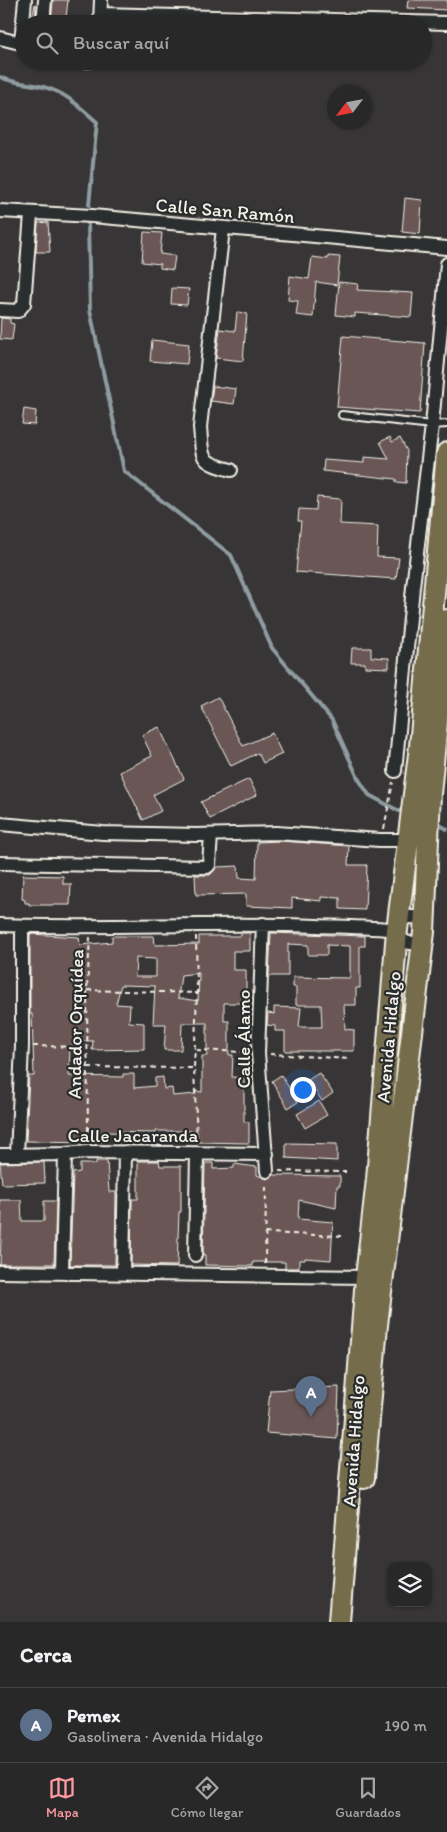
<!DOCTYPE html>
<html lang="es">
<meta charset="utf-8">
<style>
:root{--surface:#292828;--page:#313030;--text:#f1f3f6;--muted:#a5a6a8;--line:#454445;--accent:#ff9aa2}
body{margin:0;font-family:Itim,sans-serif;background:var(--page);color:var(--text)}
.controls{position:absolute;right:15px;bottom:15px;display:grid;overflow:hidden;border-radius:10px;box-shadow:0 1px 4px #0004}
.controls button{width:45px;height:45px;display:grid;place-items:center;padding:0;border:0;border-bottom:1px solid var(--line);background:var(--surface);color:var(--text);font:25px sans-serif}
.compass{position:absolute;left:327px;top:85px;width:45px;height:45px;border-radius:50%;background:var(--surface);box-shadow:0 1px 4px #0004;rotate:238deg}
.you{position:absolute;left:302px;top:1089px;width:18px;height:18px;margin:-12px;border:4px solid #fff;border-radius:50%;background:#1a73e8;box-shadow:0 0 0 8px #1a73e833}
.badge{display:grid;place-items:center;width:32px;height:32px;border-radius:50%;background:var(--accent);color:#fff;font-size:16px;font-weight:700}
.pin{position:absolute;translate:-50% -41px;filter:drop-shadow(0 1px 2px #0008)}
.pin::after{content:'';position:absolute;top:26px;width:18px;height:15px;background:inherit;clip-path:polygon(0 0,100% 0,50% 100%)}
.list{margin:0;padding:0;list-style:none}
h2{display:flex;justify-content:space-between;align-items:center;height:65px;margin:0;padding:0 20px;font-size:21px}
h2 small{font-size:16px;font-weight:400;color:var(--muted)}
.list li{display:grid;grid-template-columns:32px 1fr auto;gap:15px;align-items:center;box-sizing:border-box;height:75px;padding:0 20px;border-top:1px solid var(--line)}
.list b{display:block;font-size:19px;white-space:nowrap}
.list p{margin:0;font-size:16px;white-space:nowrap;color:var(--muted)}
.list em{font-size:16px;font-style:normal;color:var(--muted)}
.icon{flex:none;width:28px;height:28px;fill:none;stroke:currentColor;stroke-width:2;stroke-linecap:round;stroke-linejoin:round}
.map{position:relative;flex:none;width:447px;height:1622px;overflow:hidden}
.search{position:absolute;background:var(--surface);box-shadow:0 1px 4px #0004;left:15px;right:15px;top:15px;height:55px;display:flex;align-items:center;gap:12px;box-sizing:border-box;padding:0 18px;border-radius:28px;color:var(--muted);font-size:19px}
.sheet{height:140px;background:var(--surface)}
nav{display:flex;justify-content:space-around;align-items:center;box-sizing:border-box;height:70px;border-top:1px solid var(--line);background:var(--surface);font-size:14px;color:var(--muted)}
nav a{display:grid;justify-items:center;gap:2px}
nav .on{color:var(--accent)}
.map>svg:first-child{display:block}
.lines{fill:none;stroke-linecap:round;stroke-linejoin:round}
.stream{stroke:#8f9ca0;stroke-width:4}
.building{fill:#695755;stroke:#f4f1e8;fill-rule:evenodd}
.lane-casing{stroke:#f4f1e8;stroke-width:10}
.street-casing{stroke:#f4f1e8;stroke-width:16}
.primary-casing{stroke:#f4f1e8;stroke-width:24}
.path{stroke:#f4f1e8;stroke-width:2;stroke-dasharray:5 4;stroke-linecap:butt}
.lane{stroke:#2a2d2e;stroke-width:6}
.street{stroke:#2a2d2e;stroke-width:12}
.primary{stroke:#746c4b;stroke-width:20}
.labels{text-anchor:middle;stroke-width:4.5;stroke-linejoin:round;paint-order:stroke}
.street-label{font-size:19px;fill:#f4f1e8;stroke:#2a2d2e}
</style>
<div class="map">
<svg width="447" height="1622" viewBox="0 0 447 1622">
<rect width="100%" height="100%" fill="#373536"/>
<filter id="ink" filterUnits="userSpaceOnUse"><feTurbulence type="fractalNoise" baseFrequency=".02" numOctaves="2"/><feDisplacementMap in="SourceGraphic" scale="10" xChannelSelector="R" yChannelSelector="G"/><feConvolveMatrix kernelMatrix="1 2 1 2 8 2 1 2 1" color-interpolation-filters="sRGB"/></filter>
<g filter="url(#ink)">
<g class="lines">
<path class="stream" d="M0,77C17,85 36,83 53,90C69,96 83,110 97,122L89,205
M88,225L90,310L124,471L231,555L272,648L332,720L358,778L369,795L399,811
M436,823L447,829"/>
</g>
<path class="building" d="M53,0H68L66,18L61,17L60,24H51Z
M408,0H447V10L407,8Z
M35,4L36,5L35,24H31Z
M405,198L422,200L420,234L402,232Z
M48,222L50,252H36L38,223Z
M144,232L162,233L160,254L175,256L173,270L160,268V264L142,262Z
M328,256L340,257L337,285L316,282L313,317L296,315L298,301L288,300L290,276L309,279L312,257L328,259Z
M339,282L358,284L357,290L413,293L411,317L355,313V317L336,315Z
M172,288L189,289L187,305L171,304Z
M237,312L247,313L243,361L216,358L220,329L235,331Z
M1,318L10,319V323L14,324L12,340L0,339Z
M343,336L425,343L420,413L337,407Z
M152,340L189,344L187,364L150,361Z
M213,386L236,389L234,404L211,401Z
M24,409L36,411L35,425L22,424Z
M390,437L392,442L400,438L407,451L406,483L396,482V479L323,471L324,460L364,463V457L389,459L380,442Z
M317,497L341,499L340,524L378,526L377,557L399,558L396,579L296,572L301,521H298L299,509L316,510Z
M352,648H371V657L389,658V668L365,667V663H351Z
M218,697L243,746L272,733L282,754L263,763L258,753L231,766L201,706Z
M159,727L184,779L153,795L161,811L143,820L120,772L152,756L142,735Z
M249,779L257,795L210,819L201,802Z
M281,841L349,846L348,865H367L365,910L340,909V898L321,897V901L292,898V908L246,906V894L196,895L195,875H210L217,867L238,866L239,878L256,879L257,842Z
M23,875L63,876V884H71L70,905H29V903H25V900L22,899Z
M241,933H250V951H233V970H246V1003H224V1021H229V1055H233L232,1077L244,1078V1122H249V1143L197,1142V1131H156V1133L101,1132L102,1142L26,1141L29,1076H34L32,1014H30V934L79,937L80,945L112,942V936H154L155,945L199,944V936H241ZM136,958L156,959V977H135ZM199,973L198,1001L178,998L181,975ZM121,985L155,986L153,1024H166L164,1050H181L182,1023H207V1056H202V1092L196,1091V1094L173,1096L172,1088L164,1089L163,1077L155,1078V1086L134,1088V1074H123V1077L69,1076L70,1047H73V1041H93L92,1050L144,1049V1023L129,1022L130,1005L116,1004Z
M271,933L365,936V946H360V988H356V1005H344L345,1029L354,1030V1051H285V1031H275V1026L267,1025L268,1013L274,1014V1007L301,1008L299,1027H322L321,1005H296V987H293V977L350,978V946L327,945V955H308V945L288,944V976H269Z
M319,1073L333,1093L322,1101L308,1080Z
M281,1075L298,1102L288,1108L272,1081Z
M319,1101L327,1115L305,1128L297,1114Z
M286,1143L337,1144V1161L286,1158Z
M96,1161H107L109,1192H116L115,1265H70L73,1173L80,1172V1164H96Z
M138,1161H159L160,1166H181V1212H179L177,1266L131,1265L132,1199H138Z
M44,1162L45,1183L2,1184L0,1163Z
M205,1163H213V1169L234,1168V1164L257,1167V1175L267,1179L274,1175L340,1176V1186H337L336,1208L299,1200L298,1219L333,1222L331,1260L305,1258V1260H299V1268H285V1262H253V1266L205,1265V1255H203Z
M0,1200H21L22,1221H44V1201H56L54,1264H0L2,1212H0Z
M339,1387L337,1439L266,1433L270,1390Z"/>
<g class="lines">
<g class="lane-casing">
<path id="lane" d="M342,415L432,425L447,424"/>
</g>
<g class="street-casing">
<path id="street" d="M101,14L447,23
M43,24L45,0
M100,24L101,0
M0,38L24,44
M21,43L25,0
M85,61H89
M0,211L92,216L447,248
M223,229L200,427C203,459 198,461 231,470
M0,310L18,311L24,304L31,214
M395,771L413,587L432,425L447,264
M0,824L103,833L197,835L276,833L380,840H408
M0,863L207,867L209,865L211,835
M398 930a13 13 0 1 1 26 0a13 13 0 1 1-26 0Z
M263,924L258,1053L267,1171
M0,925C106,929 211,922 317,926C344,927 370,927 397,930
M0,1155L65,1154L88,1152L267,1154
M17,1155L22,1046V926
M195,1255L197,1154
M0,1272L366,1277
M62,1272L65,1154
M123,1274L125,1152"/>
</g>
<g class="primary-casing">
<path id="primary" d="M364,1478L377,1325L424,932L430,794L447,620
M339,1622L366,1277L377,1179L397,930L420,746L447,453"/>
</g>
<path class="path" d="M384,829L393,782
M196,936L197,993L194,1068L197,1141
M87,990L197,993
M33,1046L88,1047
M196,1050L246,1052
M270,1054L351,1059
M88,1067L193,1068
M88,1140L87,990L90,937
M279,1171L346,1172
M265,1233L342,1236
M265,1264L266,1184"/>
<use href="#lane" class="lane"/>
<use href="#street" class="street"/>
<use href="#primary" class="primary"/>
</g>
</g>
<g class="labels">
<g class="street-label">
<text transform="translate(225 210) rotate(5)" y="7">Calle San Ramón</text>
<text transform="translate(75 1024) rotate(-89)" y="7">Andador Orquídea</text>
<text transform="translate(388 1037) rotate(-85)" y="7">Avenida Hidalgo</text>
<text transform="translate(243 1039) rotate(-90)" y="7">Calle Álamo</text>
<text x="133" y="1142">Calle Jacaranda</text>
<text transform="translate(353 1441) rotate(-86)" y="7">Avenida Hidalgo</text>
</g>
</g>
</svg>
<div class="controls">
<button><svg class="icon" aria-label="layers" viewBox="0 0 24 24"><path d="M12 4l9 5-9 5-9-5zM3 14l9 5 9-5"/></svg></button>
</div>
<svg class="compass" viewBox="-18 -18 36 36"><path d="M0-13l5 13h-10z" fill="#e53935"/><path d="M0 13l5-13h-10z" fill="#a5a6a8"/></svg>
<div class="you"></div>
<div class="pin badge" style="left:311px;top:1417px;background:#5c6f8a">A</div>
<div class="search"><svg class="icon" aria-label="search" viewBox="0 0 24 24"><circle cx="10" cy="10" r="6"/><path d="M15 15l6 6"/></svg>Buscar aquí</div>
</div>
<section class="sheet">
<h2>Cerca<small></small></h2>
<ul class="list">
<li><span class="badge" style="background:#5c6f8a">A</span><div><b>Pemex</b><p>Gasolinera · Avenida Hidalgo</p></div><em>190 m</em></li>
</ul>
</section>
<nav>
<a class="on"><svg class="icon" aria-label="map" viewBox="0 0 24 24"><path d="M3 6l6-2 6 2 6-2v14l-6 2-6-2-6 2zM9 4v14M15 6v14"/></svg>Mapa</a>
<a><svg class="icon" aria-label="directions" viewBox="0 0 24 24"><path d="M12 3l9 9-9 9-9-9zM9 14v-3h6M13 9l2 2-2 2"/></svg>Cómo llegar</a>
<a><svg class="icon" aria-label="saved" viewBox="0 0 24 24"><path d="M7 4h10v16l-5-4-5 4z"/></svg>Guardados</a>
</nav>
